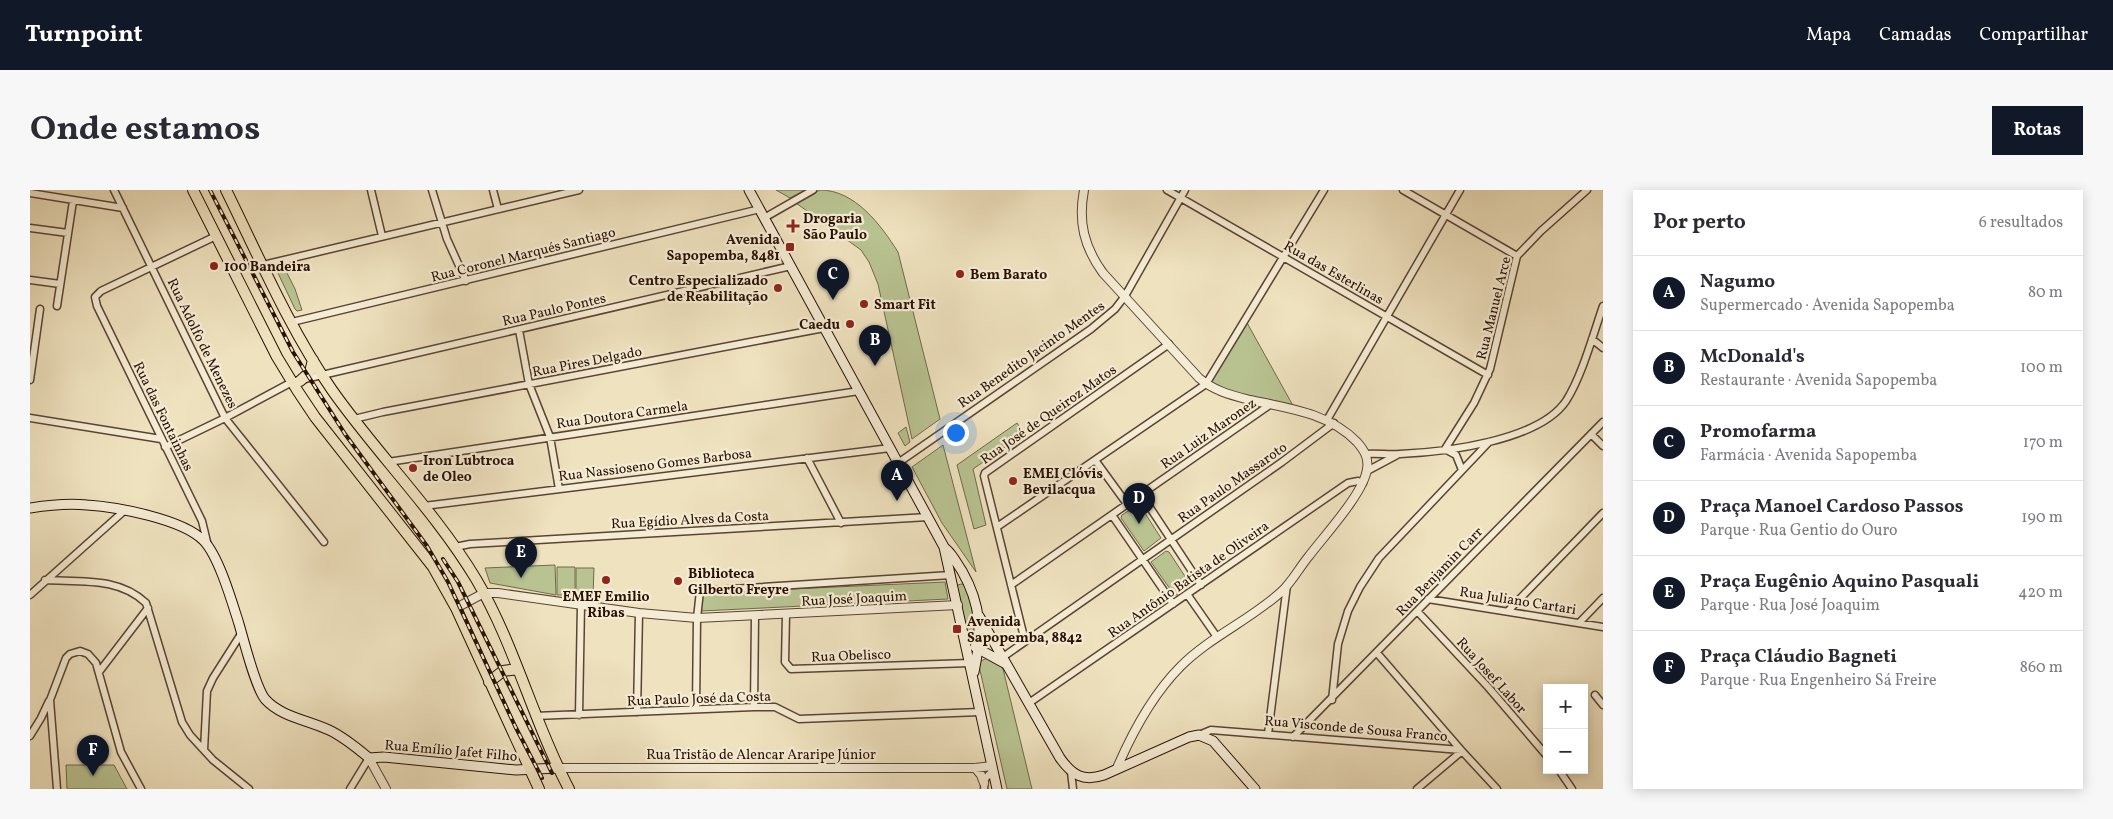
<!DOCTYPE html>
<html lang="pt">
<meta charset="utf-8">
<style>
:root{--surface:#fff;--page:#f7f7f7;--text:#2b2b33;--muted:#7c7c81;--line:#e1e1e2;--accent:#111827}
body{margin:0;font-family:Vollkorn,serif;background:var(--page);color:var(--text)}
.controls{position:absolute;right:15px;bottom:15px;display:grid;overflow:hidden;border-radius:0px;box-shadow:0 2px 12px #0003}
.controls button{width:45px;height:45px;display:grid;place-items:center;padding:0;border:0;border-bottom:1px solid var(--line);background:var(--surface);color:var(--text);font:25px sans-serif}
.you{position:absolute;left:925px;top:242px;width:18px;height:18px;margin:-12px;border:4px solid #fff;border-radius:50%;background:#1a73e8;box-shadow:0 0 0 8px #1a73e833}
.badge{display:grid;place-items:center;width:32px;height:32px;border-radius:50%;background:var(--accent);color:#fff;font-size:16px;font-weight:700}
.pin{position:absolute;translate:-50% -41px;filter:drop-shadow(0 1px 2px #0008)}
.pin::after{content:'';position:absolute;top:26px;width:18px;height:15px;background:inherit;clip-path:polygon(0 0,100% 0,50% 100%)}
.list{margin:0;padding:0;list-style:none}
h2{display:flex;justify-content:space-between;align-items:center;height:65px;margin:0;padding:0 20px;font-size:21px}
h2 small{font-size:16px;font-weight:400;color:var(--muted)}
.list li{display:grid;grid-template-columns:32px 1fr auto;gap:15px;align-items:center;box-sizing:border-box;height:75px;padding:0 20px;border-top:1px solid var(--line)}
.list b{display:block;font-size:19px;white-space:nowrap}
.list p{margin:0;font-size:16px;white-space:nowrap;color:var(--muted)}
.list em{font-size:16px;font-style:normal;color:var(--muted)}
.map{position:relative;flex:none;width:1573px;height:599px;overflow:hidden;border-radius:0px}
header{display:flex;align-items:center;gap:30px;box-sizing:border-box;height:70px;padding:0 25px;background:var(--accent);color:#fff}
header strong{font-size:24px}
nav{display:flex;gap:28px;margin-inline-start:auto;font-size:18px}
.intro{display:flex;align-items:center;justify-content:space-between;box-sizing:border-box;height:120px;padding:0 30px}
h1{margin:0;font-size:35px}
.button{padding:12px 22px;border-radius:0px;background:var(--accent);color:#fff;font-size:18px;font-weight:700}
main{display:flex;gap:30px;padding:0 30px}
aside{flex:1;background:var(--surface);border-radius:0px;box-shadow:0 2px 12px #0003}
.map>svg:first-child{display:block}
.green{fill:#b9c392;stroke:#706a4a}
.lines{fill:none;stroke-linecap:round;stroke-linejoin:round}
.minor-casing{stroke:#5a4431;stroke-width:9}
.tertiary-casing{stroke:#5a4431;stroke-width:10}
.secondary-casing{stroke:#281002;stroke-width:11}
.primary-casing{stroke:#281002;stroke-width:12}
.minor{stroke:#f5ecd5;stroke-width:6}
.tertiary{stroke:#f5ecd5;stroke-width:8}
.secondary{stroke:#f5ecd5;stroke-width:9}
.primary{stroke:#efe2bf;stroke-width:10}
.rail-casing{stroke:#281002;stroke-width:4}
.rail{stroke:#f5ecd5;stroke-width:2;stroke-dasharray:5.5;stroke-linecap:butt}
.poi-dot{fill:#8f2418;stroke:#f5ecd5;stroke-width:2}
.labels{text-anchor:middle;stroke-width:4.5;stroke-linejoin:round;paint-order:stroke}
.poi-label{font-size:14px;font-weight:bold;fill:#281002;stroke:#f5ecd5;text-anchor:start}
.street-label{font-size:14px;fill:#281002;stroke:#f5ecd5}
</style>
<header>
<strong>Turnpoint</strong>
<nav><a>Mapa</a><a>Camadas</a><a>Compartilhar</a></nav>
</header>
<div class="intro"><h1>Onde estamos</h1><a class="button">Rotas</a></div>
<main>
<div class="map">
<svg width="1573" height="599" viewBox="0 0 1573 599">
<rect width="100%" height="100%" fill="#efe2bf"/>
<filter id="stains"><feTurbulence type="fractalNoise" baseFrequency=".004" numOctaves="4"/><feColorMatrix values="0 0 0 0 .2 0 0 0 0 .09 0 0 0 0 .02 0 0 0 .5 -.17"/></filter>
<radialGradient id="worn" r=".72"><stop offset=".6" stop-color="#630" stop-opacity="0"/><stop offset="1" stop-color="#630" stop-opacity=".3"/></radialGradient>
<path class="green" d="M746,0H775L760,8Z
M790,0C825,0 851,35 868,62L910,229L882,249L848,94L839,72L831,60L766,13Z
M255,79L265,99L272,120L267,121L265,119L247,81Z
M1216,131L1266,221L1176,194Z
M987,233L994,244L943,279L956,335L944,339L927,275Z
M876,237L880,252L875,256L868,243Z
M913,255L946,382L912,333L882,277Z
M1109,314L1131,348L1114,361L1091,328L1092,325Z
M1136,361L1139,362L1160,394L1145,406L1121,372Z
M525,375L526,405L460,393L455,378Z
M527,377H545V405H527Z
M546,378H564L563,406L546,405Z
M915,392L918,409L671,421L672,404L674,403Z
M931,394L936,395L944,420L946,442L940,448L936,443L926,401L928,395Z
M957,468L969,474L973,479L1002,599H977L949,476L951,471Z
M36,575H84L97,599H37Z"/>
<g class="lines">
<g class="minor-casing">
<path id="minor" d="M84,0L195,228L294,352
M341,0L352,46
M402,0L417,49L436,91
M463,0L468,19
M1137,0L1458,185
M1373,0L1487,66
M0,3L93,18
M734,28L783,0
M0,38L38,43
M233,75L549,0
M0,90L30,94
M27,116L43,11
M262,132L730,19
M489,140L499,194L520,247L529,299
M1562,149L1573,158
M0,190L10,119
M0,228L131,249
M324,229L353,222L794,138
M1297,230L1430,0
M1561,244L1573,256
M135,257L195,228L262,192L761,76
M1336,264C1347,263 1359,265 1370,264C1415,262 1509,251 1536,211C1552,186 1563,145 1573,116
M777,268L811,333
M1065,270L1097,314
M358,272L829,201
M868,273L1061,139L1085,119L1095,106L1155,0
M1432,280L1426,265L1415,259L1444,213L1460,179L1487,66L1511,41L1557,0
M1337,281L1367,265
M1111,304L1171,395
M394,316L860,258
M1082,325L1143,414
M967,337L1176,194L1294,0
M178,356L172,331L67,116L65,107L71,101L186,46
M425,357L440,354L898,327
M15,390C51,392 89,387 116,413L152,532L160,545L183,570L219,599
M981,395L1241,214
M1157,404L1187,447
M0,405L94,321
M1398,409L1573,437
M1387,421L1458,497L1517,566
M1478,421L1573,323
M756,424L755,472L761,479L940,473
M1549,433L1573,408
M995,451L954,286L955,283L1139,154
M1347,463L1431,560
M973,467L1252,272L1304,233
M69,482L118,418
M1565,505L1573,515
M1302,510L1308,454L1318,421L1330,397L1349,368L1459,252
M999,513L1318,293L1328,291L1333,293
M724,517L725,426
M666,519L667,428L670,401L921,385
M607,522L609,423
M549,525L551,414
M505,526L724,517H745L769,529L950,522
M1238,544L1257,395
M1169,545L1181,540L1431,560L1467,599
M0,546L11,528L19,511
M1263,547L1573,232
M174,560L177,501L183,488L211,444
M1529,580L1542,599
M1041,582L1043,599
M27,599L20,510L36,468L40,464L50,461L58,464L66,473L91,562L111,599
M320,599L339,568
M954,599L955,589L963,580
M1387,599L1432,561"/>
</g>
<g class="tertiary-casing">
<path id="tertiary" d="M1054,0C1048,32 1054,57 1073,83L1169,188C1184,201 1201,205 1220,210C1258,218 1299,223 1327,252C1334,260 1339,268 1337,279C1334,303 1294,346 1279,366C1269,378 1262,392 1251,402C1220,430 1180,447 1151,476C1123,504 1102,543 1087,578
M426,418L454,403H468L609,423L667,428L928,415
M339,568L356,599
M528,578H945L962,576
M945,578L951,585L954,593"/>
</g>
<g class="secondary-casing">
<path id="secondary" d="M719,0L914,357L967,599
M0,318C19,315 38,313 57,315C87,317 153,329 174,351C189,367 202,412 209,434C214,451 225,496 235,509C251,527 278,530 299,540C314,547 327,558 339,568L354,567L486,580L528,578
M916,359C923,365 927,374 932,381C952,416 952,444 944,482
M949,426L1030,568C1042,585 1053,592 1074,585L1159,547L1169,545L1183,551L1225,599
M945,457L976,474"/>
</g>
<g class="primary-casing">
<path id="primary" d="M163,0L247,167L267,200L285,227L403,377L426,418L509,599
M196,0C229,67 259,138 302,200C347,264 405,321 446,389C485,455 503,531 539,599
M270,191L280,182L283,170
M459,492L473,481L488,479"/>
</g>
<use href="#minor" class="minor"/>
<use href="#tertiary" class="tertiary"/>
<use href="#secondary" class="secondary"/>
<use href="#primary" class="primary"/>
<g class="rail-casing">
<path id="rail" d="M180,0L263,162L315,244L397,356L418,392L485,536L512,588
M413,369L428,392L522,583"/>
</g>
<use href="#rail" class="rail"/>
</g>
<g class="poi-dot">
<path d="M760.5 28.5h5v5h5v5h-5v5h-5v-5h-5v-5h5z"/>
<rect x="755" y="52" width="10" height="10" rx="2.5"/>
<circle cx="184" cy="76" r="5"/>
<circle cx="930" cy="84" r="5"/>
<circle cx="748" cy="98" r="5"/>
<circle cx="834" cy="114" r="5"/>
<circle cx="820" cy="134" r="5"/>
<circle cx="383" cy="278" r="5"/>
<circle cx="983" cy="291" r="5"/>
<circle cx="576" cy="390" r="5"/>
<circle cx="648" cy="391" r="5"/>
<rect x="922" y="434" width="10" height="10" rx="2.5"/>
</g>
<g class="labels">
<g class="poi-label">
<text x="773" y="33">Drogaria<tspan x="773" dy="16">São Paulo</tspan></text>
<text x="750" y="54" text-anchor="end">Avenida<tspan x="750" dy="16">Sapopemba, 8481</tspan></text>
<text x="194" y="81">100 Bandeira</text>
<text x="940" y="89">Bem Barato</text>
<text x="738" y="95" text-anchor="end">Centro Especializado<tspan x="738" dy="16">de Reabilitação</tspan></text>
<text x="844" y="119">Smart Fit</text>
<text x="810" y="139" text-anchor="end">Caedu</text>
<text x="393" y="275">Iron Lubtroca<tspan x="393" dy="16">de Oleo</tspan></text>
<text x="993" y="288">EMEI Clóvis<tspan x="993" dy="16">Bevilacqua</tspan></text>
<text x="658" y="388">Biblioteca<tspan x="658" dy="16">Gilberto Freyre</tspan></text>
<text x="576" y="411" text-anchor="middle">EMEF Emilio<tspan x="576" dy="16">Ribas</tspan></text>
<text x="937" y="436">Avenida<tspan x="937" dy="16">Sapopemba, 8842</tspan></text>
</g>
<g class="street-label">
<text transform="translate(493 64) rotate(-14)" y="5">Rua Coronel Marqués Santiago</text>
<text transform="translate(1304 82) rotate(30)" y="5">Rua das Esterlinas</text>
<text transform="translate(1463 118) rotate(-76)" y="5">Rua Manuel Arce</text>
<text transform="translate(524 119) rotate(-13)" y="5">Rua Paulo Pontes</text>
<text transform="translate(173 153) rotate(64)" y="5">Rua Adolfo de Menezes</text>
<text transform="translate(1001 164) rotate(-35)" y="5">Rua Benedito Jacinto Mentes</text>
<text transform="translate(557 171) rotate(-11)" y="5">Rua Pires Delgado</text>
<text transform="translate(592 224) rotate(-8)" y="5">Rua Doutora Carmela</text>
<text transform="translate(1018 224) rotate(-35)" y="5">Rua José de Queiroz Matos</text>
<text transform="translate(134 226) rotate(64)" y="5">Rua das Fontainhas</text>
<text transform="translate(1178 243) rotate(-35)" y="5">Rua Luiz Maronez</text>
<text transform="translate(625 274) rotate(-7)" y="5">Rua Nassioseno Gomes Barbosa</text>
<text transform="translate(1202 292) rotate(-35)" y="5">Rua Paulo Massaroto</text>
<text transform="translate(660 329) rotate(-3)" y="5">Rua Egídio Alves da Costa</text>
<text transform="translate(1409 381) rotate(-46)" y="5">Rua Benjamin Carr</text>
<text transform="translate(1158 389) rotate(-35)" y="5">Rua Antônio Batista de Oliveira</text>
<text transform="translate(824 408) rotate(-3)" y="5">Rua José Joaquim</text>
<text transform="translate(1488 410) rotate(9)" y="5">Rua Juliano Cartari</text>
<text transform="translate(821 465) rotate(-2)" y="5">Rua Obelisco</text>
<text transform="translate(1462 485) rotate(48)" y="5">Rua Josef Labor</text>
<text transform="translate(669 508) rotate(-2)" y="5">Rua Paulo José da Costa</text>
<text transform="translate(1326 538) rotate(5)" y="5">Rua Visconde de Sousa Franco</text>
<text transform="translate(421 560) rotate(5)" y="5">Rua Emílio Jafet Filho</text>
<text x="731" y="569">Rua Tristão de Alencar Araripe Júnior</text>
</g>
</g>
<rect width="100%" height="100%" filter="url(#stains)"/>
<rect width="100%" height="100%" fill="url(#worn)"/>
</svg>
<div class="controls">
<button>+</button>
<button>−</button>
</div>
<div class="you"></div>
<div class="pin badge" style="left:867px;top:311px">A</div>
<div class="pin badge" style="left:845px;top:176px">B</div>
<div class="pin badge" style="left:803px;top:110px">C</div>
<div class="pin badge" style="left:1109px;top:334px">D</div>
<div class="pin badge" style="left:491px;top:388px">E</div>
<div class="pin badge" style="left:63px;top:586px">F</div>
</div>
<aside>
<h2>Por perto<small>6 resultados</small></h2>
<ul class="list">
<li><span class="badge">A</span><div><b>Nagumo</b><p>Supermercado · Avenida Sapopemba</p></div><em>80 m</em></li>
<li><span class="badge">B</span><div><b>McDonald's</b><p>Restaurante · Avenida Sapopemba</p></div><em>100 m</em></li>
<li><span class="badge">C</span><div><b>Promofarma</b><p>Farmácia · Avenida Sapopemba</p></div><em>170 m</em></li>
<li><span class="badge">D</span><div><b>Praça Manoel Cardoso Passos</b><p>Parque · Rua Gentio do Ouro</p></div><em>190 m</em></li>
<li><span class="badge">E</span><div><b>Praça Eugênio Aquino Pasquali</b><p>Parque · Rua José Joaquim</p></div><em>420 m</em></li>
<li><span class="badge">F</span><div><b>Praça Cláudio Bagneti</b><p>Parque · Rua Engenheiro Sá Freire</p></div><em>860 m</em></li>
</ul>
</aside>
</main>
